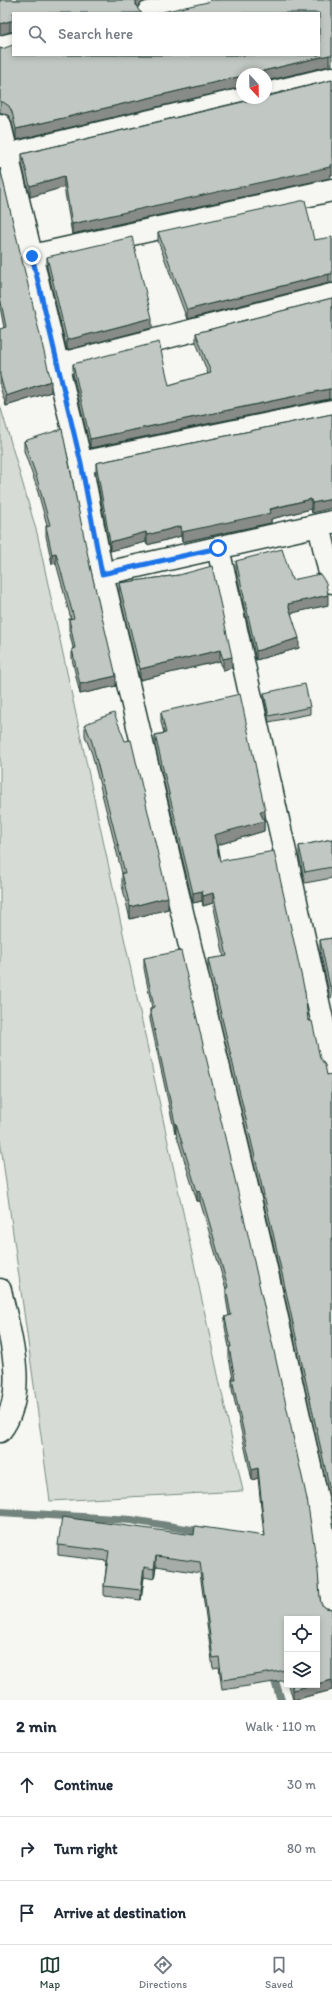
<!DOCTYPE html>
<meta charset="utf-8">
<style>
:root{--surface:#fff;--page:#f6f6f7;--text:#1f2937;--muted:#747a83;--line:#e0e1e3;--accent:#1f3d34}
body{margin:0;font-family:Itim,sans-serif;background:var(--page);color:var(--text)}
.controls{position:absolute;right:12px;bottom:12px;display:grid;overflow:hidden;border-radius:0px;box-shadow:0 2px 6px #0003}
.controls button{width:36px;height:36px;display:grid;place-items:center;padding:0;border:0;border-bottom:1px solid var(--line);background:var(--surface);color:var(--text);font:20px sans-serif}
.compass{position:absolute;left:236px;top:68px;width:36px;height:36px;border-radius:50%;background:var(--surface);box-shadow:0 2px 6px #0003;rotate:158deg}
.stop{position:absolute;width:12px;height:12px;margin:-9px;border:3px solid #1a73e8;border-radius:50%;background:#fff}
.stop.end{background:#1a73e8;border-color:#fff;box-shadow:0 1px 4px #0008}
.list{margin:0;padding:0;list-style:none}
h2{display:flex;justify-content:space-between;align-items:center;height:52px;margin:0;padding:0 16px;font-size:17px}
h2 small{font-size:13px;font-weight:400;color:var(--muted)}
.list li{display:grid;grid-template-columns:26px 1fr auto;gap:12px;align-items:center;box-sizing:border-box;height:64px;padding:0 16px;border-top:1px solid var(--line)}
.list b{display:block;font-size:15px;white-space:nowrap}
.list em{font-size:13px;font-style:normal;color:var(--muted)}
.icon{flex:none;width:22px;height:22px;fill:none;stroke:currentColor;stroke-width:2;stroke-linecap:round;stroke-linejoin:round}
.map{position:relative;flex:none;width:332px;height:1700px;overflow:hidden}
.search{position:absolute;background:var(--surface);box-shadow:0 2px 6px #0003;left:12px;right:12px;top:12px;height:44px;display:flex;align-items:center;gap:10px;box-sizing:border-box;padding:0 14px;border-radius:0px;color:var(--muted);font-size:15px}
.sheet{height:244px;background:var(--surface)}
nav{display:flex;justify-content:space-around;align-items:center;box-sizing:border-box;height:56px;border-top:1px solid var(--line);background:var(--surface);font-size:11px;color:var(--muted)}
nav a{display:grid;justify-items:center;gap:2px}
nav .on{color:var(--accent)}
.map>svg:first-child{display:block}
.green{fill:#d6dbd6;stroke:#7a8c85}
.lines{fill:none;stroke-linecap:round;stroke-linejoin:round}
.stream{stroke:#72847d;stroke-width:8}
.street-casing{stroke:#1f3d34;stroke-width:25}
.street{stroke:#f6f6f2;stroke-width:22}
.wall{fill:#a6aca8;stroke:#1f3d34}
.shaded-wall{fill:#878c88;stroke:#1f3d34}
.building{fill:#c1c8c3;stroke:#1f3d34}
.route{stroke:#1a73e8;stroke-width:5}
</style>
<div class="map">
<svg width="332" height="1700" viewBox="0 0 332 1700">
<rect width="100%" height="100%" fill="#f6f6f2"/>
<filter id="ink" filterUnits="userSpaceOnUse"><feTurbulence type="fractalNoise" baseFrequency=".025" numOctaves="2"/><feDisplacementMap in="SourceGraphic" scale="8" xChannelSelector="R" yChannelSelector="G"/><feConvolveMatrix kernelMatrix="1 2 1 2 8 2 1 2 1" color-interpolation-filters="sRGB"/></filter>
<g filter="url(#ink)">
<path class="green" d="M0,405L37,533L243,1491L50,1501L0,1139Z"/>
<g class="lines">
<path class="stream" d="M0,1512L131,1520L204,1532
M272,1672L281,1700"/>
<g class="street-casing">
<path id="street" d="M148,13L205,0
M0,47L13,44
M266,94L332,78
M0,125L81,463L102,574L261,1246L319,1507L330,1580L332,1607
M7,155L248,98
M32,256L332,190
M57,365L332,295
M81,463L332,411
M319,525L332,582
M218,548L332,1065
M102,574L332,522
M0,1290C9,1333 30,1393 0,1431"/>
</g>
<use href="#street" class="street"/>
</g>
<path class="wall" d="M0,0H149L145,1L140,4L137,8L13,13V32H10L0,35Z
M332,0V66L242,74V87L16,140L12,122L9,116L3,113H0V48L2,49Z
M332,80V175H330V178L72,234L64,187L30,197L22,164V154Z
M0,168L51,392L6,406L0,387V329L4,328L0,307Z
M158,232L314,240L332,239V283H329L187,319L158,241Z
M47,257L152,328L67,350L47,267Z
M332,298V399H329L90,448L73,374V364L169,385L208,374L196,342V333Z
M332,414L312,513L311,509L271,519V523L182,542L181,536L147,545L146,542L110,551L96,473V463Z
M24,441L90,566L116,686L80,694L72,659V649L73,648L69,630V619H71L56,563L52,564L46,536V526L47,525L36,485L24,451Z
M236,561L292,580L328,605L291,613L299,648L256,660L236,571Z
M179,575L232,668L223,670L220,661L140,680L119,593V583Z
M264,693L310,707V714L269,722L264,699Z
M161,712L265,820H264V831L217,845L220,861L308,1021L320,1058L327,1075L332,1079V1510L273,1243L208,970V959L224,957L213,903L203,906L202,901L193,903L155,745V735L164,733L161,722Z
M85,724L168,909L130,919L122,885V873L92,754L85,736Z
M332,839V878L305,883L299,856V846Z
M332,938V997L330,998L320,951V940Z
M144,958L320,1598L321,1604L326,1608L332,1609V1690L293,1700L289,1685H317L287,1619V1680L222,1690L219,1667L213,1668L200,1573L156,1566L154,1579L144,1577L141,1600L104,1596V1586L107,1561L58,1555V1545L194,1535L264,1536L258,1478L252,1480L232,1389V1379H233L229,1358V1347L225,1327V1317L229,1316L226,1298V1289L200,1201H197L176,1133H175L150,1019V1009L152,1008L144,968Z"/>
<path class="shaded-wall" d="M136,0H149L145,1L140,4L136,9V13Z
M10,21V32L0,35V24Z
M329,55V66L266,81V74H260L263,71Z
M242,76V87L16,140V129Z
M332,164V175H330V178L72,234V224Z
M64,176V187L30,197V186Z
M329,274V283L187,319V310Z
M152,318V328L67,350V340Z
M51,381V392L6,406V396Z
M329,389V399L90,448V439Z
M311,499V509L271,519V523L182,542V532Z
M332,499V508L312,513V503Z
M181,526V536L147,545V535Z
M146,532V542L110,551V542Z
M56,553V563L52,564V554Z
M328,595V605L288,614V604Z
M299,638V648L256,660V651Z
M220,650V661L140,680V669Z
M232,657V668L223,670V659Z
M116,676V686L80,694V684Z
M265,810V820L262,821H264V831L214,846V835Z
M202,891V901L193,903V893Z
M213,893V903L203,906V896Z
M168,897V909L130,919V907Z
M175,1123H176V1133H175Z
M200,1190V1201H197V1191Z
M258,1468V1478L252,1480V1470Z
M156,1556V1566L154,1579V1569Z
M144,1567V1577L141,1600V1590Z
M332,1680V1690L293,1700V1690L312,1685H317V1684Z"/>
<path class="building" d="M0,0H136V5L139,11L142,13H13V21H10L0,24Z
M210,0H332V55H329L263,71L260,74H242V76L16,129L12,112L9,106L3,102H0V48L2,49L13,45V55H319V13H158L208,2Z
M332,80V164L330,165V167L72,224L64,176L30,186L22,154L251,100L253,98H266V95L269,96Z
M0,168L51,381L6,396L0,376V329L6,327L0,297Z
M305,200L314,240L332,237V274H329L187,310L158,232Z
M132,237L152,318L67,340L47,257Z
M332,298V389H329L90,439L73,364L159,342L169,385L211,373L196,333Z
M332,414V499L312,503L311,499L270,509L271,513L182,532L181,526L147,535L146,532L110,542L96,463Z
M62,429L90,566L116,676L80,684L72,649L75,648L69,619L74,618L56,553L52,554L46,526L50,525L36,475L24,441Z
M282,549L292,580L320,574L326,583L328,595L288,604L299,638L256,651L236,561Z
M212,566L232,657L223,659L220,650L140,669L119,583L179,575Z
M305,684L310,707L269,716L264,693Z
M240,694L265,810L260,812L264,821L214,835L220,861L274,851L305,992L308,1021H312L320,1058L325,1065L327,1075L331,1074L332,1079V1499L273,1233L208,959L227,956L213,893L203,896L202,891L193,893L155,735L166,733L161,712Z
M114,713L125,741L131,740L168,897L130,907L122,873H125L92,742L85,724Z
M332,839V867L305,872L299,846Z
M332,938V986L330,987L320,940Z
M181,951L249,1239L307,1499L318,1571L320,1598L321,1604L326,1608L332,1609V1680L317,1684V1619H287V1670L222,1680L219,1657L213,1658L200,1562L156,1556L154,1569L144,1567L141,1590L104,1586L109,1551L58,1545L62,1517L194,1535L195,1526L265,1536L258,1468L252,1470L232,1379H235L229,1347H231L225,1317L231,1315L226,1288L228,1287L200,1190L197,1191L176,1123H175L150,1009L154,1007L144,958Z
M292,1685H312L293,1690Z"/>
</g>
<g class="lines" filter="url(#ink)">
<path class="route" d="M32,256L81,463L102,574L218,548"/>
</g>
</svg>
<div class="controls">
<button><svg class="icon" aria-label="locate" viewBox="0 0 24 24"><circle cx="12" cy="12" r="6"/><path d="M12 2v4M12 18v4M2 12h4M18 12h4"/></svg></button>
<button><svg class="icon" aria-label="layers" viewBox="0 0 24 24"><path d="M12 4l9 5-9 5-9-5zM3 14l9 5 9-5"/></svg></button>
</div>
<svg class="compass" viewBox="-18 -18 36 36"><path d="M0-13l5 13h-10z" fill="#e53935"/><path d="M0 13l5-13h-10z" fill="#747a83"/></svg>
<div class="stop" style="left:218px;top:548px"></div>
<div class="stop end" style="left:32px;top:256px"></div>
<div class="search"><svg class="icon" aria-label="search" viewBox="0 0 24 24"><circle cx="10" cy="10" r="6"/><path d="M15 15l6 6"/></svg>Search here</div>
</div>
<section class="sheet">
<h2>2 min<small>Walk · 110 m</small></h2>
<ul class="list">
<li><svg class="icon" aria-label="ahead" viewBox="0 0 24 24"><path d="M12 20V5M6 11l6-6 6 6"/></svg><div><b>Continue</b></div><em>30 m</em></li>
<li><svg class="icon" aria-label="right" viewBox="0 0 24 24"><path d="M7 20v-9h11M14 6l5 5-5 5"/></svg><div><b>Turn right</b></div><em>80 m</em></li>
<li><svg class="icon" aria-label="arrive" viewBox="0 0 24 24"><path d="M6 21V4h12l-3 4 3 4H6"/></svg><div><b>Arrive at destination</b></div></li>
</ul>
</section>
<nav>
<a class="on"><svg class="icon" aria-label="map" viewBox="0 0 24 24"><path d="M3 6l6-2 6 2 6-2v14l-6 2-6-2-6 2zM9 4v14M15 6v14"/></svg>Map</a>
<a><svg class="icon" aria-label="directions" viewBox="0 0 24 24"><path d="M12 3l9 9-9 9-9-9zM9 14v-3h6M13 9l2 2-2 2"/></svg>Directions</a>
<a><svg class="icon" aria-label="saved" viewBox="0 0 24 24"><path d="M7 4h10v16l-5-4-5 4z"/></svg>Saved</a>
</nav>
